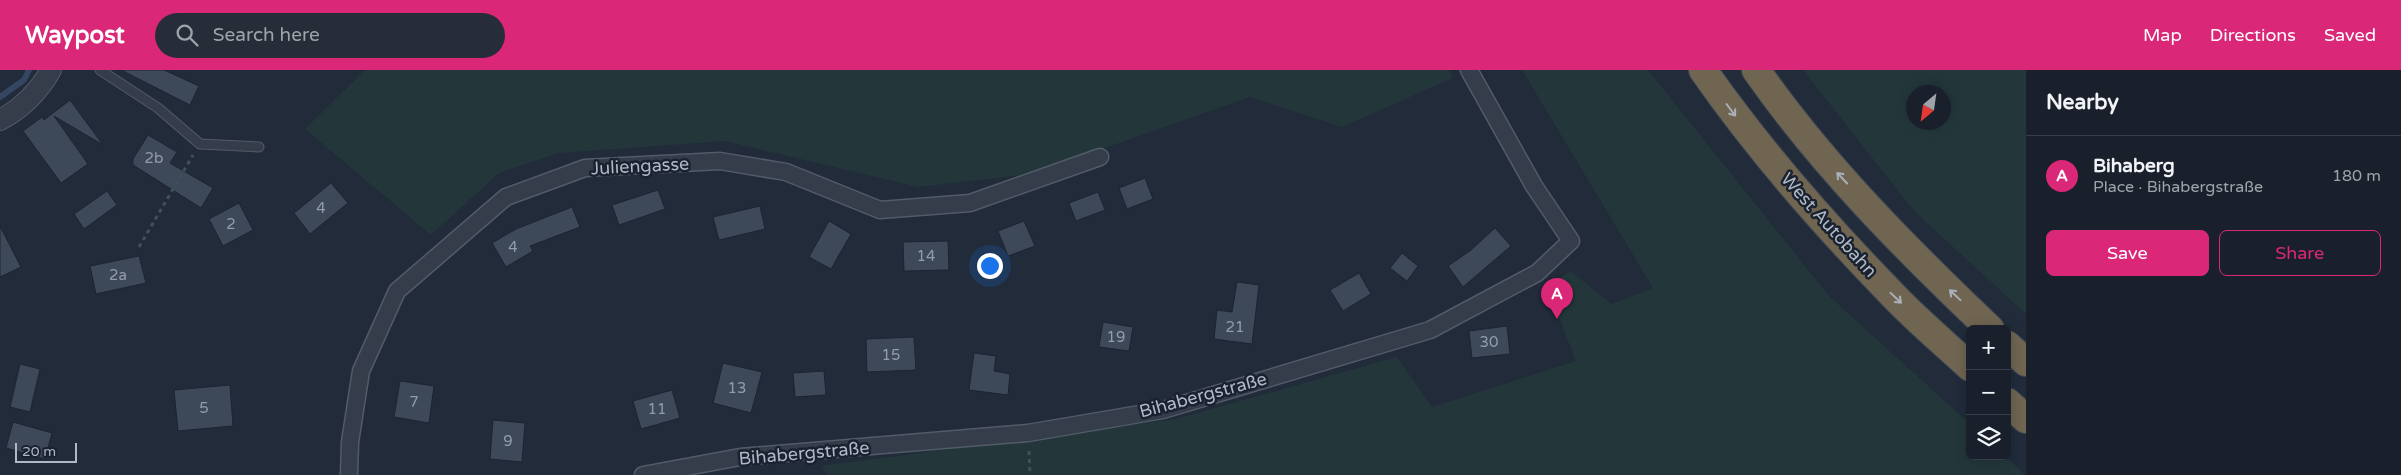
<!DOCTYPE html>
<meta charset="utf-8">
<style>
:root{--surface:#19202c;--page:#262d38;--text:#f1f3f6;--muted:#9fa3a9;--line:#373e48;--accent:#db2777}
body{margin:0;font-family:"Varela Round",sans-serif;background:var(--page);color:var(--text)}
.controls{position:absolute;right:15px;bottom:15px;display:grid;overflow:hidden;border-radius:8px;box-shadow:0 2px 12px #0003}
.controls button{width:45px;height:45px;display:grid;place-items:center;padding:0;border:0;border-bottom:1px solid var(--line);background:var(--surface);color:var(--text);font:25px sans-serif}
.compass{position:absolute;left:1906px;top:15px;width:45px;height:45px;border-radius:50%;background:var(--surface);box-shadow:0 2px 12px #0003;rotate:209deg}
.scale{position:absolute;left:15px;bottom:12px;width:62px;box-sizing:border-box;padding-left:5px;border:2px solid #afb8c6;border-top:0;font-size:14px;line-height:18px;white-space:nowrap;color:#afb8c6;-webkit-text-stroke:4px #1a222f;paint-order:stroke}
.you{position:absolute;left:989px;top:195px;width:18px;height:18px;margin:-12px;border:4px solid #fff;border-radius:50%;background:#1a73e8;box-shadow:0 0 0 8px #1a73e833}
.badge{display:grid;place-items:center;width:32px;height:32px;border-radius:50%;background:var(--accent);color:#fff;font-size:16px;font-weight:700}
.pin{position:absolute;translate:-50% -41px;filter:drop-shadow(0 1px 2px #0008)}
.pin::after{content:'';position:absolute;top:26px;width:18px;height:15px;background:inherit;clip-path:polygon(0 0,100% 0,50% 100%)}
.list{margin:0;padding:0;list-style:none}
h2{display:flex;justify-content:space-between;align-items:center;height:65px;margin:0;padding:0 20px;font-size:21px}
h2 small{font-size:16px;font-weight:400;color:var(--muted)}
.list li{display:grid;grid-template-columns:32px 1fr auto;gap:15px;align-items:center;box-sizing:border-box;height:80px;padding:0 20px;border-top:1px solid var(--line)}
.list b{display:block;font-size:19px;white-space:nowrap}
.list p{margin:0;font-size:16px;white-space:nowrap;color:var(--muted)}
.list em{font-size:16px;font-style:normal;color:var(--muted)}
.actions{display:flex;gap:10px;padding:15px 20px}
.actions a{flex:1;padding:11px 0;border:1px solid var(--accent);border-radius:8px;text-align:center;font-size:18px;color:var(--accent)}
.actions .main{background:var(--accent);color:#fff}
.icon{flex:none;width:28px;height:28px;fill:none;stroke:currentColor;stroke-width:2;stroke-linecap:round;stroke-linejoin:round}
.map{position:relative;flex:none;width:2026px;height:405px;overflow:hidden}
header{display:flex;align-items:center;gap:30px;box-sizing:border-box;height:70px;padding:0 25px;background:var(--accent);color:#fff}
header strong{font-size:24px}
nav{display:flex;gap:28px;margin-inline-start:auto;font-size:18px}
.search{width:350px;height:45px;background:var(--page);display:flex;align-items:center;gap:12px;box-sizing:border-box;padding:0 18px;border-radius:28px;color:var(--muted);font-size:19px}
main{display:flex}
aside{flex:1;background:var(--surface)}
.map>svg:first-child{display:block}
.green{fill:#23373b;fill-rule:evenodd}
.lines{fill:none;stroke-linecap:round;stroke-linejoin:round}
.stream{stroke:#344661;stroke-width:6}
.building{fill:#3d4959;stroke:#1c2431}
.service-casing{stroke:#525b68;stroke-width:11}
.minor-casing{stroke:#525b68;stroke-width:19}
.tertiary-casing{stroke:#525b68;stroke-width:22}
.motorway-casing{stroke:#3f4855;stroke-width:30}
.path{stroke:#3e5355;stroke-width:3;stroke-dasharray:4 4;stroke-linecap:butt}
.service{stroke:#353d4a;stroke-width:9}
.minor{stroke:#353d4a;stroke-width:16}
.tertiary{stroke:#353d4a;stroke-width:20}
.motorway{stroke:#706551;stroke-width:28}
.oneway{stroke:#a9b0ba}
.labels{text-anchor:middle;stroke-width:5;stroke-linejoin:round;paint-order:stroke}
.number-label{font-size:15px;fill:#929cab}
.street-label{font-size:18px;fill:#afb8c6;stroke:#1a222f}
</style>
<header>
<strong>Waypost</strong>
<div class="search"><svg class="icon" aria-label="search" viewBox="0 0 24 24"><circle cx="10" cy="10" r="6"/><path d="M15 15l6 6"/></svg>Search here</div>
<nav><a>Map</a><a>Directions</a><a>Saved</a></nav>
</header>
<main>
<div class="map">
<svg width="2026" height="405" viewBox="0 0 2026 405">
<rect width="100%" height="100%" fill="#212b3a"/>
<path class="green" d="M365,0H1449L1453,8L1342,57L1250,27L1031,104L918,117L725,71L559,83L499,103L431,165L305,59Z
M1522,0H1648L1829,226L1970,354V386H2005L2025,405H828L821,396L1176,349L1397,287L1432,337L1576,291L1547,217L1570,201L1612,234L1653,218Z
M1803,0H2026V244L1914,141ZM1914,22H1944V52H1914Z"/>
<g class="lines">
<path class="stream" d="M0,27L24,10L29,0"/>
</g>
<path class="building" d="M121,0H164L199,16L190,35Z
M70,30L103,75L54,46L88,94L61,113L23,61L42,47L44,50Z
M148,65L177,82L170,93L213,118L201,138L133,95V89Z
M1145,108L1153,129L1127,139L1119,118Z
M331,113L348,133L310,164L294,143Z
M658,120L665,139L619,155L612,135Z
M107,121L117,135L84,159L74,144Z
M1098,122L1105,140L1076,151L1069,133Z
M239,133L253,160L223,176L209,149Z
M760,136L765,159L719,170L713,147Z
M572,137L580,157L530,176L533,181L506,197L492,173L516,159Z
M829,151L851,164L831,199L809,187Z
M1024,151L1035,176L1008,186L998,161Z
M0,156L21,197L0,207Z
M1495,158L1511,176L1463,217L1448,196L1471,180Z
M948,171L949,200L904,201L903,172Z
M1402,183L1418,196L1407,211L1390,198Z
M139,186L146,213L96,224L90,196Z
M1359,203L1371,224L1343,241L1330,220Z
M1237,212L1259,215L1252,274L1214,269L1217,240L1232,242Z
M1103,252L1133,257L1129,281L1099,277Z
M1507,256L1510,284L1472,288L1469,261Z
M914,267L916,300L867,302L866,269Z
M974,283L996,286L994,301L1010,304L1008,325L969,320Z
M723,293L762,302L751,343L713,333Z
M20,294L40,299L30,342L10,337Z
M824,301L826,325L795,327L793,303Z
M400,311L434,316L429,353L394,347Z
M230,315L233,356L178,361L174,320Z
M672,320L680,348L641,359L633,331Z
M493,350L525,353L522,392L490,389Z
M13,352L52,363L45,389L6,378Z"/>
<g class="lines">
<g class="service-casing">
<path id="service" d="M100,0L158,38L200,74L259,77"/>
</g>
<g class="minor-casing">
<path id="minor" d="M349,405L350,372L361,301L397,221L506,127L585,98L720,91L786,102L880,140L970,133L1100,87
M643,405L740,387L1028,363L1163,340L1430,260L1537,203L1571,171L1534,116L1469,0"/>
</g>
<g class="tertiary-casing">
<path id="tertiary" d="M0,50C21,39 39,21 51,0"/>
</g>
<g class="motorway-casing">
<path id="motorway" d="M1703,0C1758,79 1822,152 1889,221C1914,248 1943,272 1970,297
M1756,0C1823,96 1906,179 1990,259
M2007,275L2026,292
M2007,332L2026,349"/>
</g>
<path class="path" d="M139,177L193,85
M1029,381L1030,405"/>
<use href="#service" class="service"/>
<use href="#minor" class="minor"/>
<use href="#tertiary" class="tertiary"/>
<use href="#motorway" class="motorway"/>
</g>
<defs><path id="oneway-shaft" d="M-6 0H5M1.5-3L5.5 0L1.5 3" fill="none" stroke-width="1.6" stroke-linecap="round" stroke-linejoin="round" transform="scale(1.25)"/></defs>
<g class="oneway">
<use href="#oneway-shaft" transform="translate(1731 40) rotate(53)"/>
<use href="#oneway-shaft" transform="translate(1842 108) rotate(-133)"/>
<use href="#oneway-shaft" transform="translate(1955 225) rotate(-137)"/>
<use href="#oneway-shaft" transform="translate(1896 228) rotate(43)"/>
</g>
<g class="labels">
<g class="number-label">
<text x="154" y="93">2b</text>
<text x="321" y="143">4</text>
<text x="231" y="159">2</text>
<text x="513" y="182">4</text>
<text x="926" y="191">14</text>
<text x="118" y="210">2a</text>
<text x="1235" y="262">21</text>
<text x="1116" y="272">19</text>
<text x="1489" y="277">30</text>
<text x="891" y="290">15</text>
<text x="737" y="323">13</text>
<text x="414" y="337">7</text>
<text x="204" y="343">5</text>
<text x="657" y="344">11</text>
<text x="508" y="376">9</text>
</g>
<g class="street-label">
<text transform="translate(640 96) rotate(-3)" y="6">Juliengasse</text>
<text transform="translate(1829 155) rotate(48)" y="6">West Autobahn</text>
<text transform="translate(1203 325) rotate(-15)" y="6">Bihabergstraße</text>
<text transform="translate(804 383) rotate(-5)" y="6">Bihabergstraße</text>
</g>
</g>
</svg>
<div class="controls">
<button>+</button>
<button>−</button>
<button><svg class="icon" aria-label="layers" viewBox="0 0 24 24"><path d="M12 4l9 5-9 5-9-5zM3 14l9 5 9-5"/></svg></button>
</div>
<svg class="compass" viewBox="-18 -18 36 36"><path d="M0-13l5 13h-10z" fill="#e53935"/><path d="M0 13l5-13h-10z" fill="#9fa3a9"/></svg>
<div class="scale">20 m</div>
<div class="you"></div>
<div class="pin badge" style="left:1557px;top:249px">A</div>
</div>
<aside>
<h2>Nearby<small></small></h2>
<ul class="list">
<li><span class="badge">A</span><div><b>Bihaberg</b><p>Place · Bihabergstraße</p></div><em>180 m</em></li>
</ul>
<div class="actions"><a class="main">Save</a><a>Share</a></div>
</aside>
</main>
